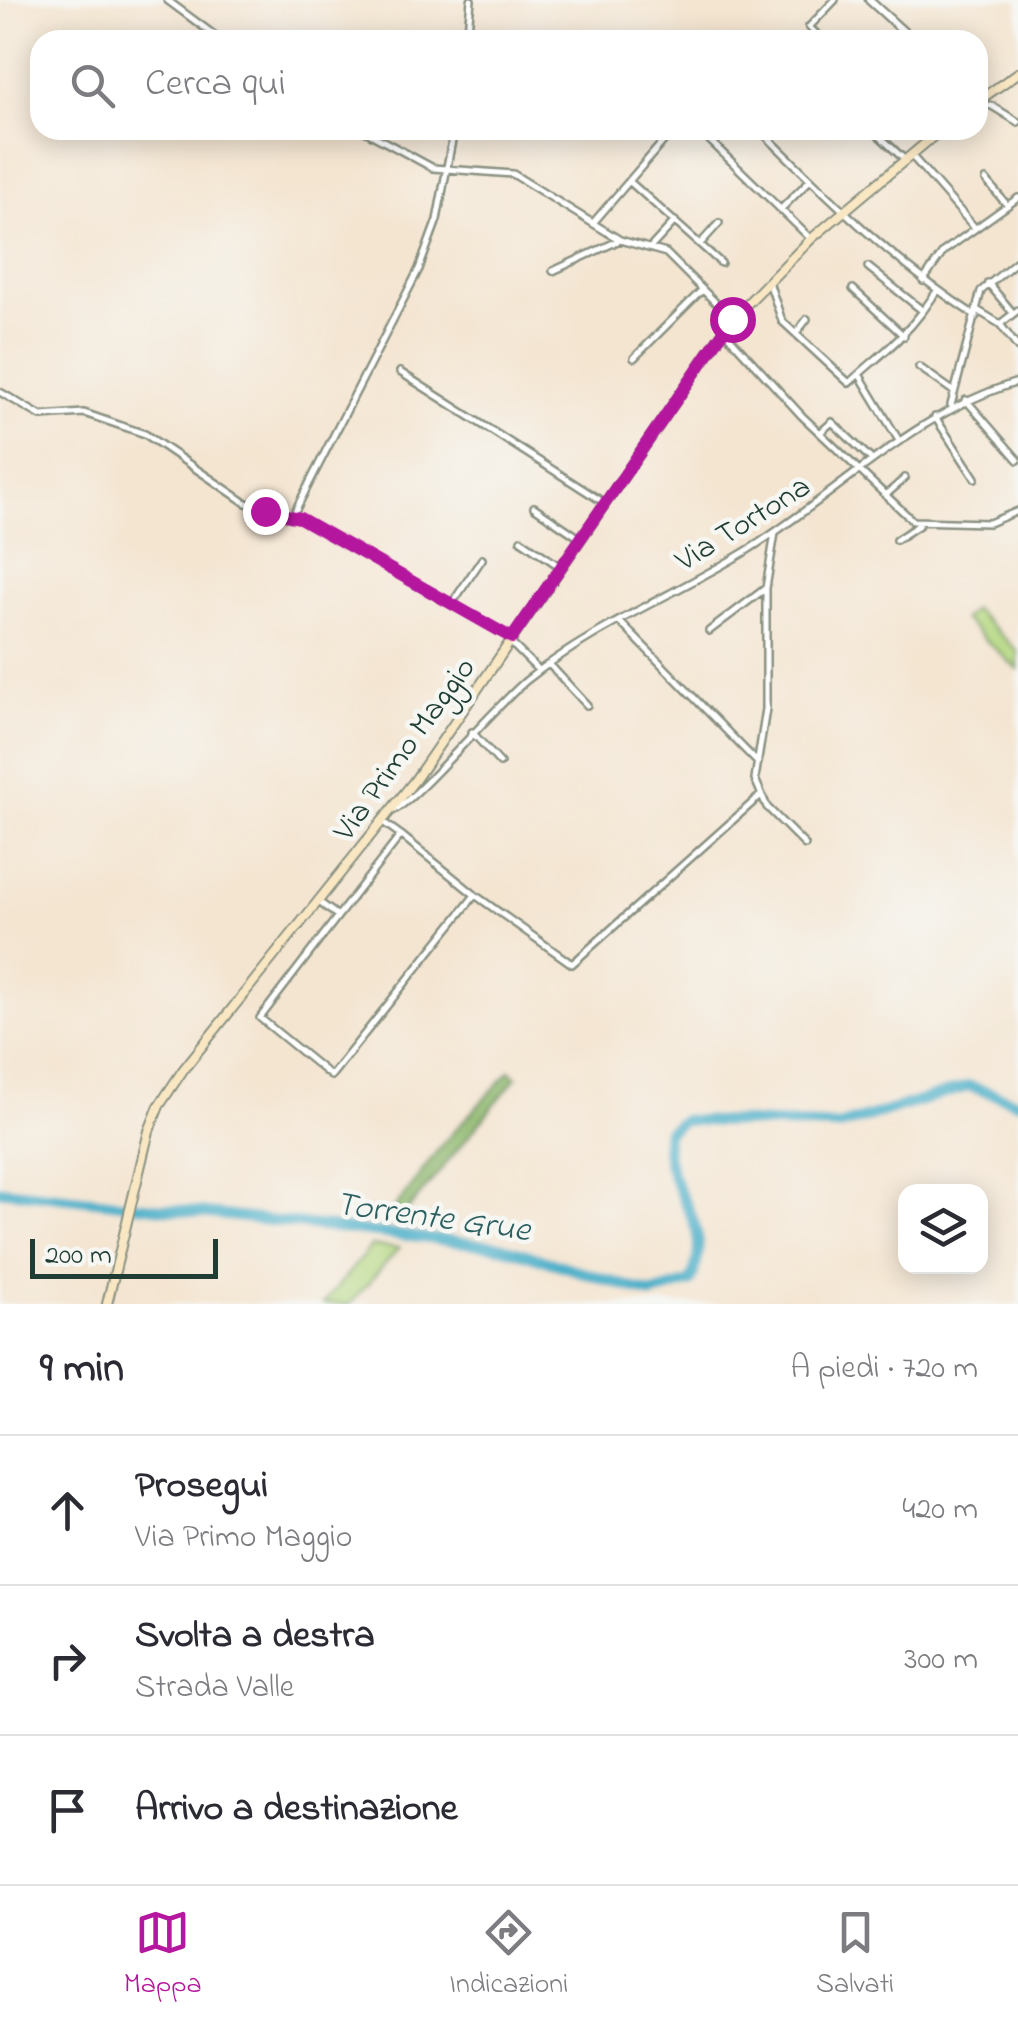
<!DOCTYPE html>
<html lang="it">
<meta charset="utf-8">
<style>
:root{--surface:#fff;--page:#f2f2f3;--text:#2b2b33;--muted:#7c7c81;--line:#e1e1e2;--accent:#b5179e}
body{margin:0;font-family:"Indie Flower",sans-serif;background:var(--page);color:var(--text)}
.controls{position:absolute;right:30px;bottom:30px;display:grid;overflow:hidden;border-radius:20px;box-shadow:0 5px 25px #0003}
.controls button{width:90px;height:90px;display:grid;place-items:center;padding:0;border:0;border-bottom:2px solid var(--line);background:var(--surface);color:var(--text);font:50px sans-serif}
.scale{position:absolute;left:30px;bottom:25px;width:188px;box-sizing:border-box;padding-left:10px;border:5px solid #1f3d34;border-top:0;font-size:28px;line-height:35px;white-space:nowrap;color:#1f3d34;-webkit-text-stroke:8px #f6f6f2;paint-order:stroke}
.stop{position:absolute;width:30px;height:30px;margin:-22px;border:8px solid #b5179e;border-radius:50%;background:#fff}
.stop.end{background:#b5179e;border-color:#fff;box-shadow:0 2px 10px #0008}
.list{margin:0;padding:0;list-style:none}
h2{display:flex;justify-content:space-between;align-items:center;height:130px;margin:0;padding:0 40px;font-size:42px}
h2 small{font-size:32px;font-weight:400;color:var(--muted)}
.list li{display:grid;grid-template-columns:65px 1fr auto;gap:30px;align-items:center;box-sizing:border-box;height:150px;padding:0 40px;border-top:2px solid var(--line)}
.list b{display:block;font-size:38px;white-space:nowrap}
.list p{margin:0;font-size:32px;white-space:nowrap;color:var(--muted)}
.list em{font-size:32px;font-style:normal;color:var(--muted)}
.icon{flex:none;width:55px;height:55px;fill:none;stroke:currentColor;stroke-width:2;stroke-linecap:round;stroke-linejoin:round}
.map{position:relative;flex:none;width:1018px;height:1304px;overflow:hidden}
.search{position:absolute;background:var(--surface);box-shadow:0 5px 25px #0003;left:30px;right:30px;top:30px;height:110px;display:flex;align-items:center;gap:25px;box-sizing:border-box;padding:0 35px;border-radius:30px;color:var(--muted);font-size:38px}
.sheet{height:580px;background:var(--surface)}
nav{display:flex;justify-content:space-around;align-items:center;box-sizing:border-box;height:140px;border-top:2px solid var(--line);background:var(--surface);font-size:28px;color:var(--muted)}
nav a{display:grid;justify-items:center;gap:5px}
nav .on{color:var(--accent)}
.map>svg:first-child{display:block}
.green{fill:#b4d77f;stroke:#6a8a5a;stroke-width:2.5}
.forest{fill:#8fb86e;stroke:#577a51;stroke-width:2.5}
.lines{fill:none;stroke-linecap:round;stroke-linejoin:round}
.river{stroke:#47adc7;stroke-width:11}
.minor-casing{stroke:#8a9182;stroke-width:10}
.tertiary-casing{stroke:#8a9182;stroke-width:11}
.secondary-casing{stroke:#8a9182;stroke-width:12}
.minor{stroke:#fff;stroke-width:5}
.tertiary{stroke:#fff;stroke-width:6}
.secondary{stroke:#f9e7c3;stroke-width:8}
.route{stroke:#b5179e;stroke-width:12}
.labels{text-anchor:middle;stroke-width:9;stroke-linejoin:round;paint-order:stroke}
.street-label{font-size:32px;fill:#1f3d34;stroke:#f6f6f2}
.water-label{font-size:35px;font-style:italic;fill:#2b5f60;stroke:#f6f6f2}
</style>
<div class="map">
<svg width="1018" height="1304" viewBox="0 0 1018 1304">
<rect width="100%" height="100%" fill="#f6f6f2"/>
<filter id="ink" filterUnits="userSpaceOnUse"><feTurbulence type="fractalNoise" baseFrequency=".01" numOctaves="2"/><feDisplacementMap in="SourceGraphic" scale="20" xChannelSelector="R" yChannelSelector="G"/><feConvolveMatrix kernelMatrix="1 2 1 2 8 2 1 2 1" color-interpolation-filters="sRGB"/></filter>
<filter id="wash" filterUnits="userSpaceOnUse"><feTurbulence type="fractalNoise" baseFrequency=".0048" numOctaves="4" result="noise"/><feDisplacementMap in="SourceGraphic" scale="40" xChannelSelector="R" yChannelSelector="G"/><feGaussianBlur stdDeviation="2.25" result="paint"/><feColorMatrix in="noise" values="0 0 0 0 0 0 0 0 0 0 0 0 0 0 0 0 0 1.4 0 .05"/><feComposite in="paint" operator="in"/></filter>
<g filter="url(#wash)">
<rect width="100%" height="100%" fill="#f4e5d1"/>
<path class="green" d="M973,609L1018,651V670L963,619Z
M371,1246L399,1248L350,1304H323Z"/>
<path class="forest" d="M510,1071L517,1077L399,1221L388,1217L443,1143Z"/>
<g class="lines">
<path class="river" d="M0,1190L503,1247L651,1294L690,1282C720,1217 659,1194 667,1132L684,1120L839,1126L969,1086L1018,1102"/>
</g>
</g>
<g filter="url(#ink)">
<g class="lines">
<g class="minor-casing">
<path id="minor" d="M167,0L221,40
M467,40L471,0
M823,40L809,27L835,0
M978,103L992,106L1018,122
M363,130L433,168L513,174L620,240L666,253L732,319
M699,130L811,239
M760,130C828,197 895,264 976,316
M873,130L905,160
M916,130L928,142
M911,155L975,228
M986,180L1007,205
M629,181L721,263
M781,209L810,180
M593,223L673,130
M700,244L719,223
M650,248L675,221
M868,267L923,311L937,291
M553,271L620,240
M923,281L944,251L1018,198
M769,282L782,321L849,383C878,356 898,344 923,311
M988,283L1013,313
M853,289L904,336
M977,310L1000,324L1018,348
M1000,324L1018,310
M723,330L802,416L913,521L989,523L1018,511
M797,332L807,319
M634,358L702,290
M919,367L953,391
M400,372L603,502
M859,374L898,439
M0,392L41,416L84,413L145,434L246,503L300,518L512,638
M966,400L1018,460
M951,405L981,291L1018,260
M935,417L975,478
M822,431L832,422L870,458
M887,494L905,478
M534,507L578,537
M292,517L419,269L437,220L454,130
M775,533L766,588V709L755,779L767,807L805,845
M521,540L559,566
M896,540L919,525
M453,602L482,559
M620,622L758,763
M709,631L766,588
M510,642L539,671
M549,664L587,705
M472,732L500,763
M392,811C410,807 500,701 527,680C592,628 672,596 743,553C837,496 910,414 1018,382
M383,822L401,835
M475,895L572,964L760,796
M319,902L338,916L260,1018L331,1076L475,895L401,835L338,916"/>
</g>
<g class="tertiary-casing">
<path id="tertiary" d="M869,0L913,40"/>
</g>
<g class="secondary-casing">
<path id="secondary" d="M978,101L1018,73
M107,1304L149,1131L159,1106L183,1070L415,780L732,319L811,239L941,130"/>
</g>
<use href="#minor" class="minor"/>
<use href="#tertiary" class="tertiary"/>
<use href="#secondary" class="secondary"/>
</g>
</g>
<g class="lines" filter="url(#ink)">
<path class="route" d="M265,511L300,518L512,638L732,319"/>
</g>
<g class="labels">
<g class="street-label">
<text transform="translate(742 522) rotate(-32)" y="11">Via Tortona</text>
<text transform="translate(403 748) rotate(-54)" y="11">Via Primo Maggio</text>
</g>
<g class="water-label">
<text transform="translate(433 1215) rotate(8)" y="12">Torrente Grue</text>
</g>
</g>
</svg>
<div class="controls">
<button><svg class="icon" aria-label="layers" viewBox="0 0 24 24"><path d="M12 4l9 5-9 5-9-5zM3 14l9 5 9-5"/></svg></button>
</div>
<div class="scale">200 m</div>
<div class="stop" style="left:732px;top:319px"></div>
<div class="stop end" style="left:265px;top:511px"></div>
<div class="search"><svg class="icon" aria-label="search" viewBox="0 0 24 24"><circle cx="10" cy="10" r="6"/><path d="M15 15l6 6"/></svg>Cerca qui</div>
</div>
<section class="sheet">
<h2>9 min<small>A piedi · 720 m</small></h2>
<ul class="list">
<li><svg class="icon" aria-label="ahead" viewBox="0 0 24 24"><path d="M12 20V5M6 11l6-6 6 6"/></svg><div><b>Prosegui</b><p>Via Primo Maggio</p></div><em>420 m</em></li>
<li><svg class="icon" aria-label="right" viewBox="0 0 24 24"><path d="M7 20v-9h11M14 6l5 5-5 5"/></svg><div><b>Svolta a destra</b><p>Strada Valle</p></div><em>300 m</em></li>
<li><svg class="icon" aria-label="arrive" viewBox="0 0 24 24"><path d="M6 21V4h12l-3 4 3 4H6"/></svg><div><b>Arrivo a destinazione</b></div></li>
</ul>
</section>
<nav>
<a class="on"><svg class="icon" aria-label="map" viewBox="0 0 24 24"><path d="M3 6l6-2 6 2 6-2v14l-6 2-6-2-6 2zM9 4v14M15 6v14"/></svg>Mappa</a>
<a><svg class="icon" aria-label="directions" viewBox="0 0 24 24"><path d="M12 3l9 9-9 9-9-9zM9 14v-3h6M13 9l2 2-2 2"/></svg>Indicazioni</a>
<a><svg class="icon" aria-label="saved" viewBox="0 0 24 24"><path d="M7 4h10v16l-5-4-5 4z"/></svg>Salvati</a>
</nav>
